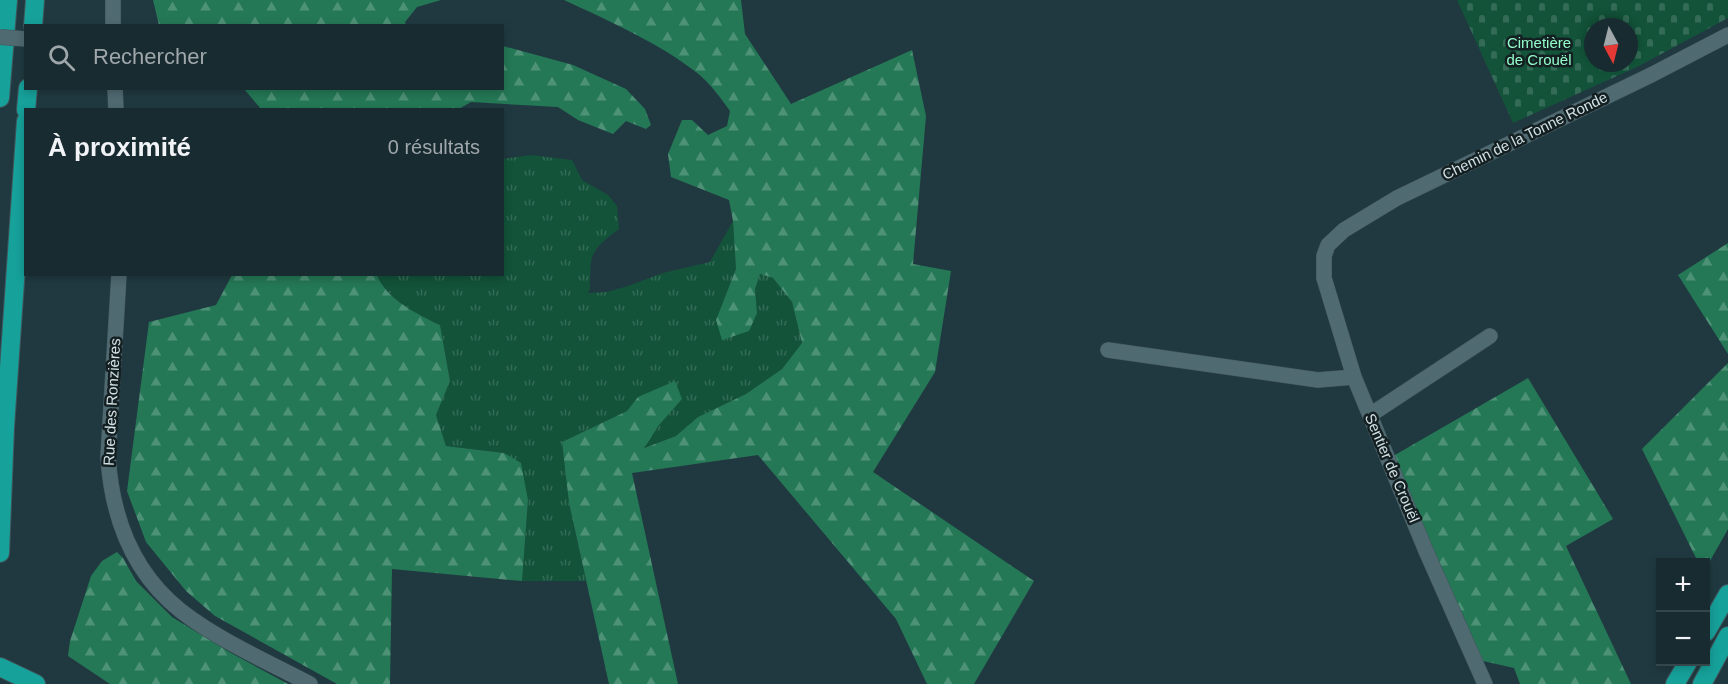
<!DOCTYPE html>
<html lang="fr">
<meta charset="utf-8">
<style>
:root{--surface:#182b30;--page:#213338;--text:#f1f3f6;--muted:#9fa7ab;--line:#36474c}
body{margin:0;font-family:Arial,sans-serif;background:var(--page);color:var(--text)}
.controls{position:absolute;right:18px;bottom:18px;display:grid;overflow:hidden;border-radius:0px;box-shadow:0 3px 9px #0003}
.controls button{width:54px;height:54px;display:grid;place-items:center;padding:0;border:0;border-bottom:2px solid var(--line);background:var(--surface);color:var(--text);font:30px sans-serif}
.compass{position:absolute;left:1584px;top:18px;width:54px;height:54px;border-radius:50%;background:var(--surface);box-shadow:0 3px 9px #0003;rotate:173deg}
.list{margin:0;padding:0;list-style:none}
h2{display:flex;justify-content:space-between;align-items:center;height:78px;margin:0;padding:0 24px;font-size:26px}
h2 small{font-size:20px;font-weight:400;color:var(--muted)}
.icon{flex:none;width:33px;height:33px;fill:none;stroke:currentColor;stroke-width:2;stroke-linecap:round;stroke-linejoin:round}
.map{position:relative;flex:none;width:1728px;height:684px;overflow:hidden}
.search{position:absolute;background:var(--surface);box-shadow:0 3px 9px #0003;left:24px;top:24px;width:480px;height:66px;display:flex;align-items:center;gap:15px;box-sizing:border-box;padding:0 21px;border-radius:0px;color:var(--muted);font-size:22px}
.panel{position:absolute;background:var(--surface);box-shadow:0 3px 9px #0003;left:24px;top:108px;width:480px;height:168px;border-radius:0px}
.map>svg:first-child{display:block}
.grass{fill:url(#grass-tufts)}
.forest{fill:url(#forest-firs)}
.cemetery{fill:url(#cemetery-stones);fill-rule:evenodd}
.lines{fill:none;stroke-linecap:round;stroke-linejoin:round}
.minor-casing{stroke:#40565c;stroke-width:16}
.highway-casing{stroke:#40565c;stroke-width:20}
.minor{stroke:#506a72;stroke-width:15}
.highway{stroke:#16a19b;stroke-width:18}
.minor-bridge-casing{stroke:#40565c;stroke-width:16;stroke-linecap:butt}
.minor-bridge{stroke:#506a72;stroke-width:15}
.labels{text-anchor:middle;stroke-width:5;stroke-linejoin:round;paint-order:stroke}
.park-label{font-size:15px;fill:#93fcca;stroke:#141f22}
.street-label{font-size:15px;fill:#d2e0e4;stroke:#141f22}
</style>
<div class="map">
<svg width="1728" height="684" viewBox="0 0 1728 684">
<defs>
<pattern id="grass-tufts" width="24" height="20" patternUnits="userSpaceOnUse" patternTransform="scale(1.5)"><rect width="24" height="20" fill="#125339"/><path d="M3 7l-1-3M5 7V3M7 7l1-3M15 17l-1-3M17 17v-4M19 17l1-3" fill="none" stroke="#346b56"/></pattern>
<pattern id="forest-firs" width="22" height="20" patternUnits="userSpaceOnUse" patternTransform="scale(1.5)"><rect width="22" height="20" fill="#247856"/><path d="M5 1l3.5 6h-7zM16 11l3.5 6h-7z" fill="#4d9176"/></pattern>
<pattern id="cemetery-stones" width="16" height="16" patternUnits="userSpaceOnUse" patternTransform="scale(1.5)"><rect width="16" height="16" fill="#125339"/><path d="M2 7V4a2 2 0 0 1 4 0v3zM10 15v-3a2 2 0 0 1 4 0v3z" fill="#346b56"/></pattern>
</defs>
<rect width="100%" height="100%" fill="#203940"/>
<path class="grass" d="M530,155L572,160L582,180L608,195L617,206L619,229C590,251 590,253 590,289L588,293L607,292L628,286L663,273L710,262L733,221L736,269L716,320L757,313L755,289L760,274L773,278L792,302L802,343L782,369L746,394L698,417L676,436L643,448L659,425L638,397L627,411L562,442L569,503L586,581H522L528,500L504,453L446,446L436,415L450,381L440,325C417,314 386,299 377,275L502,274L503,159Z"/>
<path class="forest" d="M153,0H441L417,7L405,22L406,26L159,25Z
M564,0H741L745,34L791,104L912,50L926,116L913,264L951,271L935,372L873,472L1034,581L974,684H927L896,619L758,455L632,473L678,684H609L569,503L562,442L627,411L638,397L675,381L682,399L659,425L644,448L676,436L698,417L746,394L782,369L802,343L792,302L773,278L760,274L755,289L757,313L749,331L722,340L716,320L736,269L733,221L729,200L671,177L668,154L682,120H692L708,135L727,126L730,111C720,97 710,83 696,72C659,43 607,20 564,0Z
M503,46L573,65L626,89L645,109L651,125L646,129L626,121L613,134L578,120L558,107L471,102L457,110L261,109L244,89L502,88Z
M1728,243V354L1678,275Z
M232,275H377C386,299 417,314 440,325L450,381L436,415L446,446L504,453L521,463L528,500L522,581L392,569L390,684H337L215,616L186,591L146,542L127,491L149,322L216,305Z
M1728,363V529L1706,568V562H1698L1642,449Z
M1528,378L1613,519L1566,546L1631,684H1520L1514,668L1474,659L1388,459Z
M117,552L123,558L136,581L172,617L231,653L288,684H110L68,656L70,641L91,576L102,561Z"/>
<path class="cemetery" d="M1457,0H1728V18L1639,66L1513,123ZM1593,27H1629V63H1593Z"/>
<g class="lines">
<g class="minor-casing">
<path id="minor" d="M113,0V26
M115,88L116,110
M119,274L108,457C112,517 133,573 181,611C218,640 268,662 310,684
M1108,350L1318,380L1354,377
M1370,415L1490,336
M1485,684L1426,551L1354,377L1324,278V256L1328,245L1344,230L1397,198L1651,75L1728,35"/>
</g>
<g class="highway-casing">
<path id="highway" d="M33,26L35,0
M0,98L8,0
M26,110L28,88
M0,553L5,427L26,121
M1706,632L1728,594
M0,667L36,684
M1675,684L1688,662
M1702,684L1728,636"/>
</g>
<use href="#minor" class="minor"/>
<use href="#highway" class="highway"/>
<g class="minor-bridge-casing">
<path id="minor-bridge" d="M0,37L26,39"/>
</g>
<use href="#minor-bridge" class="minor-bridge"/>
</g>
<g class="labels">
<g class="park-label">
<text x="1539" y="48">Cimetière<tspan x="1539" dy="17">de Crouël</tspan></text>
</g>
<g class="street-label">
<text transform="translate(1525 136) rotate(-26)" y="5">Chemin de la Tonne Ronde</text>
<text transform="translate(112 402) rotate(-87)" y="5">Rue des Ronzières</text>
<text transform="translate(1392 468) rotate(67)" y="5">Sentier de Crouël</text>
</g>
</g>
</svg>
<div class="controls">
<button>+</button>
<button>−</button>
</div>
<svg class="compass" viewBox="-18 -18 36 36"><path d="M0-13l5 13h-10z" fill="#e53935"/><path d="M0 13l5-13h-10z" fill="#9fa7ab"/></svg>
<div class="search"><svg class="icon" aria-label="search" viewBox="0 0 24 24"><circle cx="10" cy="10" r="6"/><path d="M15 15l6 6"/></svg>Rechercher</div>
<section class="panel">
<h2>À proximité<small>0 résultats</small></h2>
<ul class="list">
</ul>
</section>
</div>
